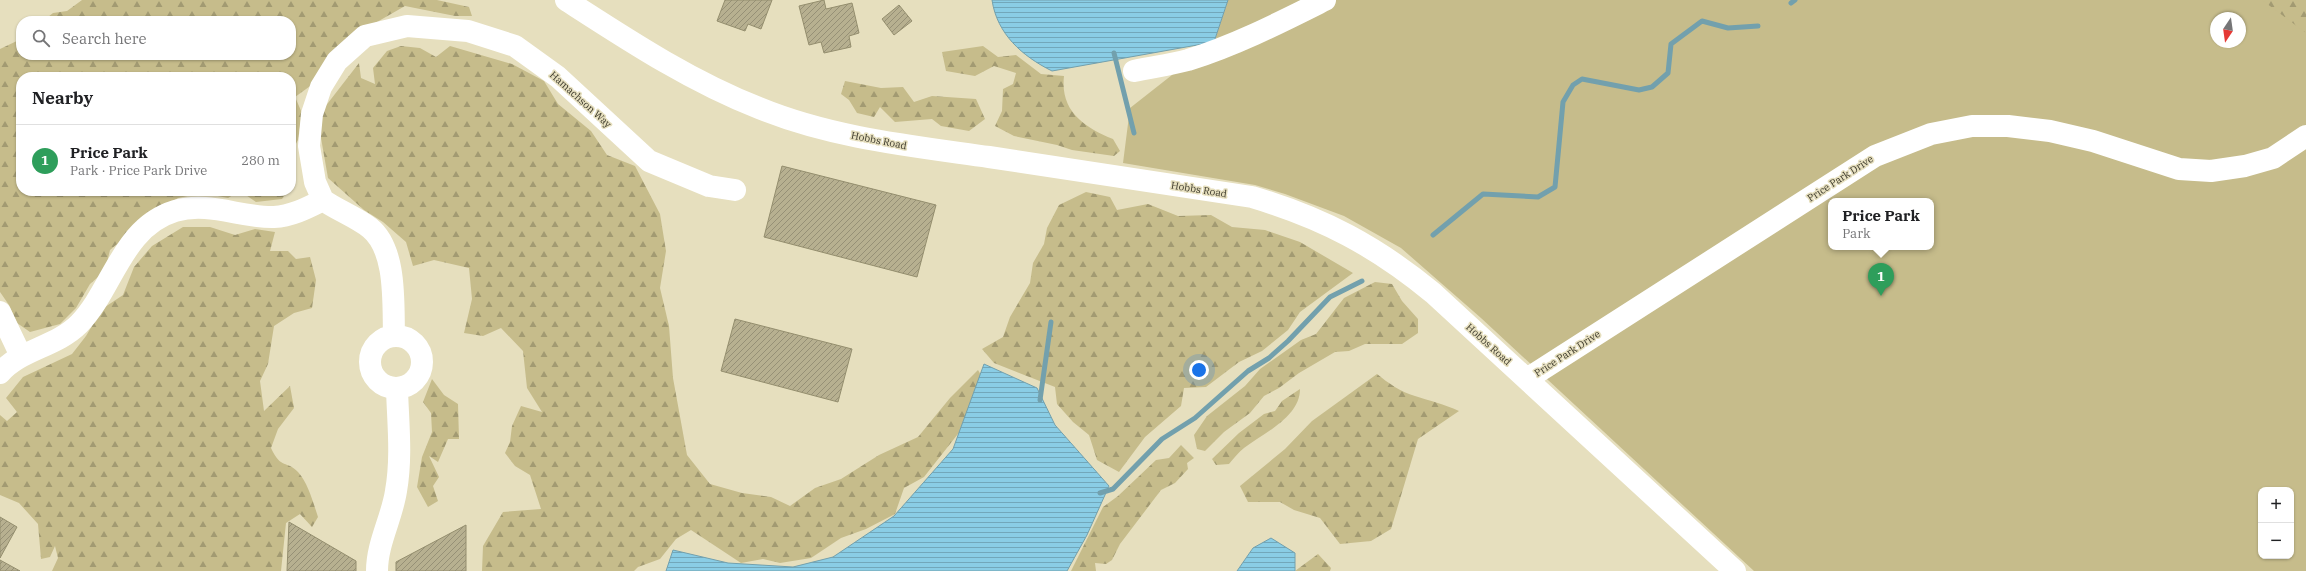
<!DOCTYPE html>
<meta charset="utf-8">
<style>
:root{--surface:#fff;--page:#f2f2f2;--text:#202124;--muted:#757577;--line:#e0e0e0;--accent:#0f766e}
body{margin:0;font-family:"IBM Plex Serif",serif;background:var(--page);color:var(--text)}
.controls{position:absolute;right:12px;bottom:12px;display:grid;overflow:hidden;border-radius:8px;box-shadow:0 1px 3px #0004}
.controls button{width:36px;height:36px;display:grid;place-items:center;padding:0;border:0;border-bottom:1px solid var(--line);background:var(--surface);color:var(--text);font:20px sans-serif}
.compass{position:absolute;left:2210px;top:12px;width:36px;height:36px;border-radius:50%;background:var(--surface);box-shadow:0 1px 3px #0004;rotate:193deg}
.you{position:absolute;left:1199px;top:370px;width:14px;height:14px;margin:-10px;border:3px solid #fff;border-radius:50%;background:#1a73e8;box-shadow:0 0 0 6px #1a73e833}
.badge{display:grid;place-items:center;width:26px;height:26px;border-radius:50%;background:var(--accent);color:#fff;font-size:13px;font-weight:700}
.pin{position:absolute;translate:-50% -33px;filter:drop-shadow(0 1px 2px #0008)}
.pin::after{content:'';position:absolute;top:21px;width:14px;height:12px;background:inherit;clip-path:polygon(0 0,100% 0,50% 100%)}
.popup{position:absolute;left:1828px;top:198px;width:106px;height:52px;box-sizing:border-box;display:grid;place-content:center;border-radius:8px;background:var(--surface);filter:drop-shadow(0 1px 3px #0005);font-size:13px;white-space:nowrap;color:var(--muted)}
.popup b{font-size:15px;color:var(--text)}
.popup::after{content:'';position:absolute;left:50%;top:100%;margin-left:-8px;border:8px solid transparent;border-top-color:var(--surface)}
.list{margin:0;padding:0;list-style:none}
h2{display:flex;justify-content:space-between;align-items:center;height:52px;margin:0;padding:0 16px;font-size:17px}
h2 small{font-size:13px;font-weight:400;color:var(--muted)}
.list li{display:grid;grid-template-columns:26px 1fr auto;gap:12px;align-items:center;box-sizing:border-box;height:72px;padding:0 16px;border-top:1px solid var(--line)}
.list b{display:block;font-size:15px;white-space:nowrap}
.list p{margin:0;font-size:13px;white-space:nowrap;color:var(--muted)}
.list em{font-size:13px;font-style:normal;color:var(--muted)}
.icon{flex:none;width:22px;height:22px;fill:none;stroke:currentColor;stroke-width:2;stroke-linecap:round;stroke-linejoin:round}
.map{position:relative;flex:none;width:2306px;height:571px;overflow:hidden}
.search{position:absolute;background:var(--surface);box-shadow:0 1px 3px #0004;left:16px;top:16px;width:280px;height:44px;display:flex;align-items:center;gap:10px;box-sizing:border-box;padding:0 14px;border-radius:16px;color:var(--muted);font-size:15px}
.panel{position:absolute;background:var(--surface);box-shadow:0 1px 3px #0004;left:16px;top:72px;width:280px;height:124px;border-radius:16px}
.map>svg:first-child{display:block}
.forest{fill:url(#forest-firs)}
.park{fill:#c6bc8b;fill-rule:evenodd}
.water{fill:url(#water-rules);stroke:#72a0ad}
.lines{fill:none;stroke-linecap:round;stroke-linejoin:round}
.stream{stroke:#72a0ad;stroke-width:5}
.building{fill:url(#building-hatch);stroke:#948e6e}
.minor{stroke:#fff;stroke-width:22}
.labels{text-anchor:middle;stroke-width:3;stroke-linejoin:round;paint-order:stroke}
.street-label{font-size:10px;fill:#3b382b;stroke:#e6dfbe}
</style>
<div class="map">
<svg width="2306" height="571" viewBox="0 0 2306 571">
<defs>
<pattern id="forest-firs" width="22" height="20" patternUnits="userSpaceOnUse"><rect width="22" height="20" fill="#c6bc8b"/><path d="M5 1l3.5 6h-7zM16 11l3.5 6h-7z" fill="#a29a72"/></pattern>
<pattern id="water-rules" width="6" height="5" patternUnits="userSpaceOnUse"><rect width="6" height="5" fill="#8acde5"/><path d="M0 2.5h6" fill="none" stroke="#72a7ba"/></pattern>
<pattern id="building-hatch" width="6" height="6" patternUnits="userSpaceOnUse"><rect width="6" height="6" fill="#b7b090"/><path d="M-1 1l2-2M0 6l6-6M5 7l2-2" fill="none" stroke="#969076"/></pattern>
</defs>
<rect width="100%" height="100%" fill="#e6dfbe"/>
<path class="forest" d="M82,0H437L469,7L472,16H455L405,6L363,30L313,84L295,97L302,113L298,140L291,153V77H21V191H288L282,199L256,202L240,191L228,198L202,193L178,198L153,214L110,250L105,271L90,284L76,308L60,324L30,332L17,323L9,305L0,292V49L21,39V55H291V21H43L53,13L67,11Z
M2249,0H2306V45Z
M401,46L420,48L436,57L450,46L512,64L544,81L558,104L591,131L607,155L635,166L660,214L666,251L660,288L669,326L673,378L687,455L710,484L742,493L771,497L790,506L815,488L841,479L879,455L918,437L950,398L978,370L991,392L924,477L904,488L895,514L866,529L841,538L811,558L780,563L763,559L741,563L691,530L676,539L660,559L638,567L634,571H482L483,546L503,512L541,509L530,475L515,466L505,453L510,442L512,426L521,406L542,412L527,388L523,351L501,328L483,336L464,333L472,299L469,268L434,260L413,266L406,242L383,222L364,210L328,178L321,138V112L359,63L361,78L375,84L373,68L387,51Z
M983,46L998,57L1016,55L1041,74L1064,76C1060,111 1084,127 1113,139L1120,151L1114,156L1072,150L1057,145L1014,136L995,126L1002,111L1003,89L1013,84L1016,73L994,66L975,76L946,71L942,52Z
M845,81L881,88L903,87L914,102L932,96L976,99L985,119L969,131L941,126L932,119L895,122L880,107L874,117L857,113L849,100L841,94Z
M1086,192L1110,197L1117,210L1148,204L1178,216L1211,215L1232,227L1265,230L1300,242L1353,273L1300,312L1288,330L1262,351L1239,362L1206,387L1184,388L1181,406L1145,437L1119,472L1097,460L1089,435L1073,422L1057,404L1055,387L994,363L982,349L1003,337L1010,317L1030,283L1033,263L1044,244L1047,228L1059,205Z
M183,227H210L235,235L255,229L275,232L270,251H288L296,259L310,257L316,280L312,308L294,313L274,326L268,364L260,381L264,411L290,386L294,408L278,429L271,448C281,470 287,460 298,472C308,483 313,502 318,517L312,527L300,514L286,523L281,571H52L58,558L55,546L50,557L41,559L38,524L19,503L0,495V415L7,421L17,412L6,398L23,377L72,354L86,336L102,309L123,295L134,267L152,246Z
M1375,282L1392,284L1402,301L1418,319V333L1402,344H1365L1349,351L1335,352L1299,373L1279,388L1264,396L1250,413L1224,432L1205,451L1197,449L1194,435L1207,416L1245,386L1260,369L1301,340L1316,334L1344,298Z
M1377,374C1388,383 1401,392 1415,396C1430,401 1444,404 1459,411L1418,439L1391,529L1371,541L1340,544L1320,518L1294,510L1280,502H1248L1240,486L1285,449L1312,421Z
M432,379L444,395L458,404L459,439H448L438,462L429,456L439,477L433,486L438,501L428,507L417,487L422,457L432,432L431,413L423,402Z
M1300,389C1300,417 1264,433 1244,448C1239,452 1234,458 1229,464L1216,465L1212,459L1239,433L1264,414L1275,411L1282,401Z
M1181,445L1194,458L1187,463L1188,469L1175,483L1161,490L1120,544L1112,560L1106,564L1095,563L1096,571H1071L1103,507L1118,496L1156,460L1169,458Z
M1318,554L1331,568L1330,571H1295Z"/>
<path class="park" d="M1228,0H2262L2306,33V571H1754L1481,318L1401,248L1344,216L1285,194L1255,185L1123,163L1130,108L1214,42ZM2216,18H2240V42H2216ZM1831,201H1931V247H1831ZM2261,490H2291V556H2261Z"/>
<path class="water" d="M992,0H1228L1214,42L1052,71C1022,56 997,34 992,0Z
M984,364L1037,388L1055,425L1109,486L1087,535L1067,571H666L673,550L728,563L793,567L833,557L894,516L953,449Z
M1271,538L1295,553V571H1237L1253,548Z"/>
<g class="lines">
<path class="stream" d="M1791,3L1795,0
M1114,53L1134,133
M1433,235L1483,194L1538,197L1555,187L1563,102L1573,85L1582,79L1639,90L1652,87L1668,73L1671,44L1702,21L1728,28L1758,26
M1040,400L1051,322
M1100,493L1113,489L1162,439L1195,418L1248,371L1269,358L1288,341L1330,297L1362,281"/>
</g>
<path class="building" d="M725,0H772L761,29L748,24L745,31L717,21Z
M824,0L826,9L852,3L859,33L849,36L851,47L824,53L821,42L809,45L799,6Z
M899,5L912,21L894,35L882,19Z
M782,166L936,205L917,277L764,237Z
M735,319L852,349L838,402L721,371Z
M0,517L17,527L0,558Z
M289,522L356,561V571H287Z
M466,525V571H396V562Z
M0,560L20,571H0Z"/>
<g class="lines">
<path class="minor" d="M566,0C628,40 690,81 759,108C832,138 912,146 989,157C1077,170 1165,183 1252,197C1323,218 1376,246 1433,293L1735,571
M1134,71C1152,67 1170,65 1188,60C1236,45 1281,22 1325,0
M323,200L315,182L309,146L312,114L321,87L337,61L365,36L407,26L468,31L515,46L558,77L649,161L709,186L735,190
M323,200C337,210 356,217 370,228C397,250 393,304 394,335
M0,312L21,356
M370 362a26 26 0 1 1 52 0a26 26 0 1 1-52 0Z
M0,373C21,349 56,347 79,324C113,289 122,227 175,211C209,201 241,218 274,217C292,216 307,208 323,200
M1527,379L1875,156L1931,134L1972,126H2008L2050,131L2093,141L2179,169L2211,171L2245,166L2273,158L2306,136
M377,571C377,543 392,518 396,491C402,457 398,423 397,389"/>
</g>
<g class="labels">
<g class="street-label">
<text transform="translate(581 99) rotate(42)" y="4">Hamachson Way</text>
<text transform="translate(879 140) rotate(11)" y="4">Hobbs Road</text>
<text transform="translate(1840 178) rotate(-33)" y="4">Price Park Drive</text>
<text transform="translate(1199 189) rotate(9)" y="4">Hobbs Road</text>
<text transform="translate(1489 344) rotate(42)" y="4">Hobbs Road</text>
<text transform="translate(1567 353) rotate(-33)" y="4">Price Park Drive</text>
</g>
</g>
</svg>
<div class="controls">
<button>+</button>
<button>−</button>
</div>
<svg class="compass" viewBox="-18 -18 36 36"><path d="M0-13l5 13h-10z" fill="#e53935"/><path d="M0 13l5-13h-10z" fill="#757577"/></svg>
<div class="you"></div>
<div class="pin badge" style="left:1881px;top:296px;background:#2e9e5b">1</div>
<div class="popup"><b>Price Park</b>Park</div>
<div class="search"><svg class="icon" aria-label="search" viewBox="0 0 24 24"><circle cx="10" cy="10" r="6"/><path d="M15 15l6 6"/></svg>Search here</div>
<section class="panel">
<h2>Nearby<small></small></h2>
<ul class="list">
<li><span class="badge" style="background:#2e9e5b">1</span><div><b>Price Park</b><p>Park · Price Park Drive</p></div><em>280 m</em></li>
</ul>
</section>
</div>
